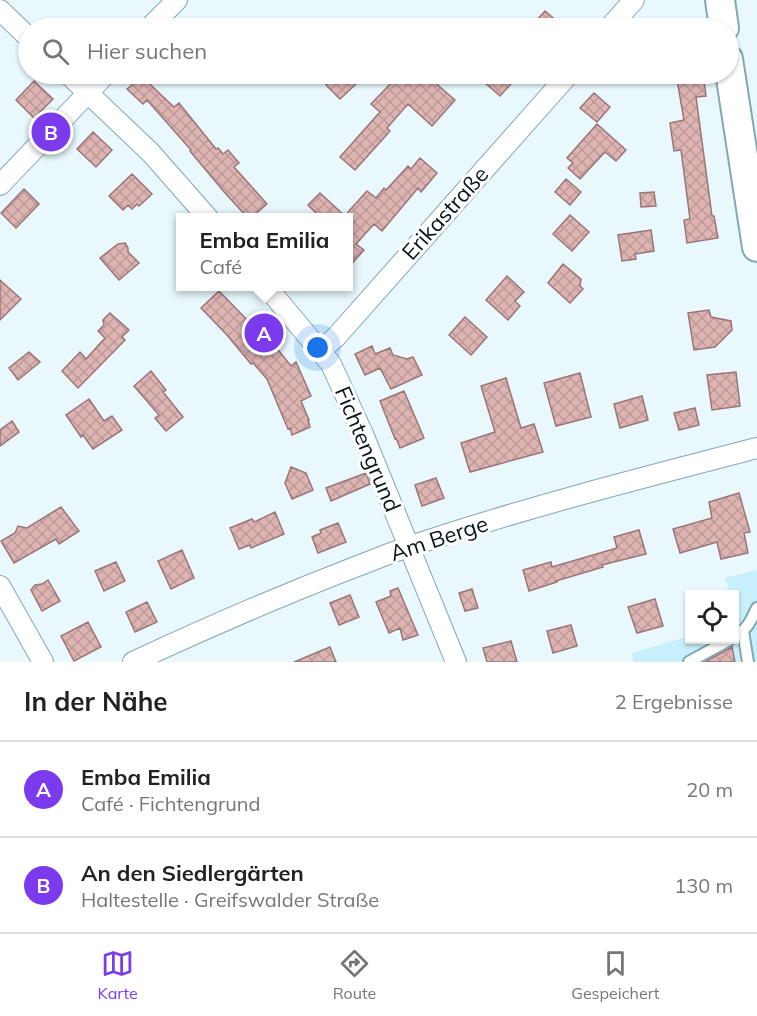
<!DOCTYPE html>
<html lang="de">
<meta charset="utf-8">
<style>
:root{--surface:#fff;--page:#f6f6f6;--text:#222;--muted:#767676;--line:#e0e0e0;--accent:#7c3aed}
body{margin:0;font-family:Mulish,sans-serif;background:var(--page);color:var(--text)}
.controls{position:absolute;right:18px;bottom:18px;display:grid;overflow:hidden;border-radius:0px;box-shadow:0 2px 4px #0004}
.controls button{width:54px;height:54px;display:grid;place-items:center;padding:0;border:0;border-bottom:2px solid var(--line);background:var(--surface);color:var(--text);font:30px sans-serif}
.you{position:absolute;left:318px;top:348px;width:21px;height:21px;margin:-15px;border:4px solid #fff;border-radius:50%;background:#1a73e8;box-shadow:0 0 0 9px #1a73e833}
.badge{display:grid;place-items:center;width:39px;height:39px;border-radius:50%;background:var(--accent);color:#fff;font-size:20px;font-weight:700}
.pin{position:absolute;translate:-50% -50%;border:3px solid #fff;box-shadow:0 2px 6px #0006}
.popup{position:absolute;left:176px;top:213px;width:177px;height:78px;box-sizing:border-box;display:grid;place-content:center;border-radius:0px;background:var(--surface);filter:drop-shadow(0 2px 4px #0005);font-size:20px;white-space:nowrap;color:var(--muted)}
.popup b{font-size:22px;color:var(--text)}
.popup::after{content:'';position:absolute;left:50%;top:100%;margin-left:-12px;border:12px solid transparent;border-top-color:var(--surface)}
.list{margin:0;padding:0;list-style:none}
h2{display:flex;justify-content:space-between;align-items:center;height:78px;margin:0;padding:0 24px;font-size:26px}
h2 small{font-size:20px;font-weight:400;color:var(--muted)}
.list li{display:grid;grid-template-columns:39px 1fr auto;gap:18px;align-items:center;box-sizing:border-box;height:96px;padding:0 24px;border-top:2px solid var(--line)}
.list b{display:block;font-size:22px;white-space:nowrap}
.list p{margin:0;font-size:20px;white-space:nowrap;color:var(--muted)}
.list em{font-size:20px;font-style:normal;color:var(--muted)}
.icon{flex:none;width:33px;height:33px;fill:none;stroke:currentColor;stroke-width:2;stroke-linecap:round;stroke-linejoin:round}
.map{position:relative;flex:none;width:757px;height:662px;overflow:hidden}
.search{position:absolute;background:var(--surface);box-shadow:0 2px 4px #0004;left:18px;right:18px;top:18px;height:66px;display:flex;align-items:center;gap:15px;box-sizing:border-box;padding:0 21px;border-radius:33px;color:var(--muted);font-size:22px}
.sheet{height:270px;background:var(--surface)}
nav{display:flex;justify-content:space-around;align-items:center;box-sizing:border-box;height:84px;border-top:2px solid var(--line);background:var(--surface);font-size:16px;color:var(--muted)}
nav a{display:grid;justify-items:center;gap:3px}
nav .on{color:var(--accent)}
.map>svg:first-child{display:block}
.built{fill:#c8f0fc}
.building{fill:url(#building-cross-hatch);stroke:#9a7575;stroke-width:1.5}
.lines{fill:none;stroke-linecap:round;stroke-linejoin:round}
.service-casing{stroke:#82a8b4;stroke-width:14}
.minor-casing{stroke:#82a8b4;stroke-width:22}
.secondary-casing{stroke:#82a8b4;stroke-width:32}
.service{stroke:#fff;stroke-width:10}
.minor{stroke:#fff;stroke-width:20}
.secondary{stroke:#fff;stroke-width:28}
.labels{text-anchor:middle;stroke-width:6;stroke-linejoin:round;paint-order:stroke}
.street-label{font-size:22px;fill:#061419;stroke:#fff}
</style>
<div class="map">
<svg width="757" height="662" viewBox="0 0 757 662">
<defs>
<pattern id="building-cross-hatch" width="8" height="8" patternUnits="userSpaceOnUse" patternTransform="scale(1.5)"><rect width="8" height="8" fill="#deb4b3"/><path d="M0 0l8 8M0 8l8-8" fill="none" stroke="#bd9a99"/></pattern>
</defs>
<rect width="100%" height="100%" fill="#e8f8fd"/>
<path class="built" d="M757,570V662H634L632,653L689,636L690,640H734V594H730L725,578Z"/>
<path class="building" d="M545,11L565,28H542L535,22Z
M124,74H139L174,107L179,103L216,149L218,148L223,154L228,150L239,163L234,167L267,204L251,218H248L225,193L190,151L191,150L147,100L143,104L127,89L133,84Z
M337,74H346L357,83L340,99L326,85Z
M410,74H425L455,100L432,126L408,104L387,128L390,131L355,170L340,157L380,112L371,104L396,78L401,83Z
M475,74H520L500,96Z
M676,74H703L706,96L696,97L712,216H714L718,238L687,243L684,220L690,219L681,150L674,151L670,123L684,120Z
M34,81L53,99L34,118L16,100Z
M594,93L610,107L597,122L580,108Z
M597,124L626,150L616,161L605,152L580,179L568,168L573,163L567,158Z
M93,132L112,150L96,167L77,149Z
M420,158L437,173L421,192L418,188L382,231L374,224L356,244L364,250L348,268V212L367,191L376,198L384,188L386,190L408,166L411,169Z
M132,174L152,194L139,206L137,204L132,209L128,205L123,210L109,196Z
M566,179L581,192L570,205L555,192Z
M24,189L39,204L16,228L1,213Z
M654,192L656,206L641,207L640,193Z
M320,193L347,218H321L308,205Z
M570,215L589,232L572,251L553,234Z
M651,230L654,251L635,254L636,259L622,261L618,235Z
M125,243L128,248V252L139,263L119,280L100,258L118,244Z
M563,264L581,279L580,286L583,289L570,303L548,283Z
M507,276L524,292L515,301L520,306L508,320L486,300Z
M0,280L21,299L0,320Z
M219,291L255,328L264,321L273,332L268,337L291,366L296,362L311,396L301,401L309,420H308L310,427L292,435L290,428L288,429L267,379L253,363L251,364L227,335L201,308Z
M709,310L711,317L731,321L732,330L715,347L694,350L688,313Z
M110,313L129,330L122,337L125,340L78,388L62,371L80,352L86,359L105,338L98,331L104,325L103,320Z
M465,317L487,337L471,355L449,335Z
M372,346L375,354L390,348L393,355L407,359L413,357L422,375L391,389L380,368L365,375L355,354Z
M29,352L40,362L18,380L9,368Z
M151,371L166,390L163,392L183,417L166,431L155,418L159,415L134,386Z
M736,372L740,406L712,410L707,375Z
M580,373L591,417L556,426L544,383Z
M506,378L521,428L534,424L543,452L470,472L461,443L495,432L481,386Z
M404,391L424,438L400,448L396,438L395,439L380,401Z
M642,396L648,420L620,428L614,404Z
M89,399L104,421L112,416L122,430L93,449L83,435L81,437L66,415Z
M695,408L699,425L679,430L674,413Z
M12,421L19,432L0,446V430Z
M291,467L306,473L313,490L292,499L285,483Z
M366,473L370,484L331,501L326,488Z
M436,478L444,498L422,506L415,485Z
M739,493L750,532L744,533L748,553L721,559L717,542L680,553L673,529L712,518L709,502Z
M61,507L79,531L59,544L56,539L14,563L1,541L15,533L18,526L27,528Z
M275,512L284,534L251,548L250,545L239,549L230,528L252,519L254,522Z
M338,523L346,542L318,553L312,537L321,533L320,530Z
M639,530L646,554L602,565L603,567L556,581L557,582L529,591L523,570L551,562L552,567L617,548L614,537Z
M182,550L194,578L171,589L158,561Z
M116,562L125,581L104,591L95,571Z
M48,580L60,601L42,611L31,590L35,585L42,584Z
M398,588L418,635L403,640L400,628L389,633L376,602L391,596L390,591Z
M472,589L478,608L465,611L459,593Z
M350,595L359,617L339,625L330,603Z
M655,599L663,626L637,633L628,607Z
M147,602L157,622L135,632L126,612Z
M88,622L101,647L74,661L61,636Z
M571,625L577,646L553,653L547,631Z
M511,641L517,662H487L483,648Z
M330,647L336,662H294Z
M732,647L735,662H705Z"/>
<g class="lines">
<g class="service-casing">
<path id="service" d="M743,631L748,662
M734,636C748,629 750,622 757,608
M689,662L729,640"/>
</g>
<g class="minor-casing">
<path id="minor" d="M0,10L28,37
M149,28L177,0
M609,28L634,0
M68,74L151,153L208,218
M0,185L106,74
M266,286L331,364L363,434L456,662
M320,351L336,337L569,74
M0,586L43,662
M133,662C206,628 280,596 355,567C374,560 392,552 411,546C524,508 641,478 757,448"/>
</g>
<g class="secondary-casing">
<path id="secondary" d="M720,0L724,28
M728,59L757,247"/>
</g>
<use href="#service" class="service"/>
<use href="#minor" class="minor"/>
<use href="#secondary" class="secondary"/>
</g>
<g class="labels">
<g class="street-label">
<text transform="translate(445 213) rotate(-48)" y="8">Erikastraße</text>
<text transform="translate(368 449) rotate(67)" y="8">Fichtengrund</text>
<text transform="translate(439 538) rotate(-18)" y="8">Am Berge</text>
</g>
</g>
</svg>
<div class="controls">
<button><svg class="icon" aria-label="locate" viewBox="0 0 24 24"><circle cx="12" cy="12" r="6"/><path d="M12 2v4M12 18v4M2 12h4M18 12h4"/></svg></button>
</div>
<div class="you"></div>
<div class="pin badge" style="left:264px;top:333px">A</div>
<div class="popup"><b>Emba Emilia</b>Café</div>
<div class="pin badge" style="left:51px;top:132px">B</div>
<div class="search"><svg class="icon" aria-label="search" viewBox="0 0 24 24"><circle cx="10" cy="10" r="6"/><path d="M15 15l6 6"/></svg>Hier suchen</div>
</div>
<section class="sheet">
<h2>In der Nähe<small>2 Ergebnisse</small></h2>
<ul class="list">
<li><span class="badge">A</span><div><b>Emba Emilia</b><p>Café · Fichtengrund</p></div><em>20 m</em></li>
<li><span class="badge">B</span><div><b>An den Siedlergärten</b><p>Haltestelle · Greifswalder Straße</p></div><em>130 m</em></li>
</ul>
</section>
<nav>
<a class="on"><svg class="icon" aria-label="map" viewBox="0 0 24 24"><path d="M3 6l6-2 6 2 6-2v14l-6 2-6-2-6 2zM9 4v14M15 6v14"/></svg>Karte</a>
<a><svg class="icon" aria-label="directions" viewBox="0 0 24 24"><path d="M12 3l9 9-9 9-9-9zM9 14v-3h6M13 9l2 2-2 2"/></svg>Route</a>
<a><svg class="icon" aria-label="saved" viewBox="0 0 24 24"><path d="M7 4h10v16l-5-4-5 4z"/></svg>Gespeichert</a>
</nav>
